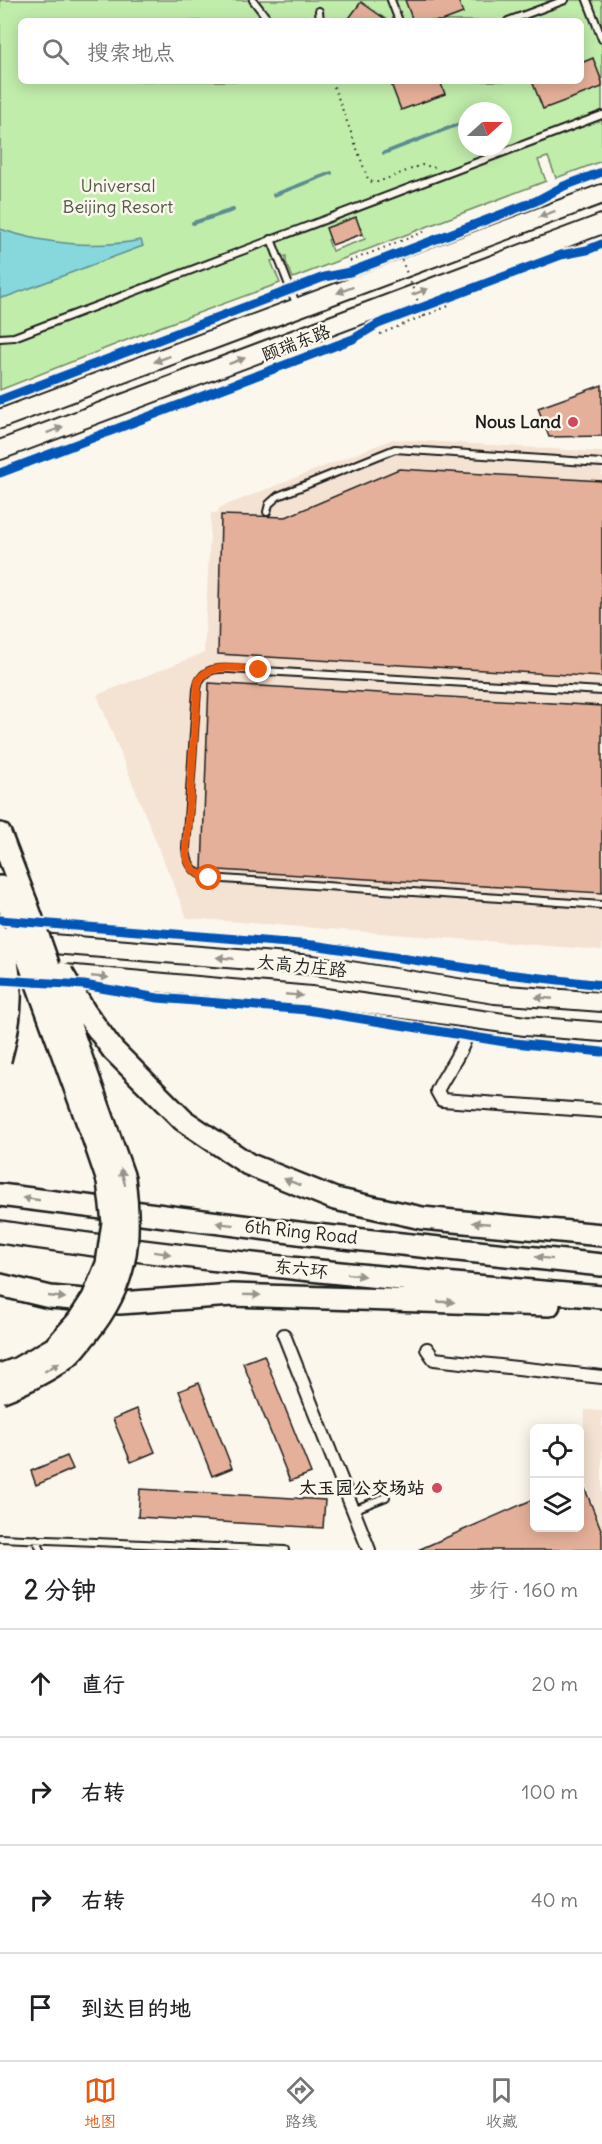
<!DOCTYPE html>
<html lang="zh">
<meta charset="utf-8">
<style>
:root{--surface:#fff;--page:#f2f2f2;--text:#202124;--muted:#757577;--line:#e0e0e0;--accent:#ea580c}
body{margin:0;font-family:Delius,"LXGW WenKai TC",sans-serif;background:var(--page);color:var(--text)}
.controls{position:absolute;right:18px;bottom:18px;display:grid;overflow:hidden;border-radius:9px;box-shadow:0 3px 15px #0003}
.controls button{width:54px;height:54px;display:grid;place-items:center;padding:0;border:0;border-bottom:2px solid var(--line);background:var(--surface);color:var(--text);font:30px sans-serif}
.compass{position:absolute;left:458px;top:102px;width:54px;height:54px;border-radius:50%;background:var(--surface);box-shadow:0 3px 15px #0003;rotate:69deg}
.stop{position:absolute;width:18px;height:18px;margin:-14px;border:4px solid #ea580c;border-radius:50%;background:#fff}
.stop.end{background:#ea580c;border-color:#fff;box-shadow:0 2px 6px #0008}
.list{margin:0;padding:0;list-style:none}
h2{display:flex;justify-content:space-between;align-items:center;height:78px;margin:0;padding:0 24px;font-size:26px}
h2 small{font-size:20px;font-weight:400;color:var(--muted)}
.list li{display:grid;grid-template-columns:39px 1fr auto;gap:18px;align-items:center;box-sizing:border-box;height:108px;padding:0 24px;border-top:2px solid var(--line)}
.list b{display:block;font-size:22px;white-space:nowrap}
.list em{font-size:20px;font-style:normal;color:var(--muted)}
.icon{flex:none;width:33px;height:33px;fill:none;stroke:currentColor;stroke-width:2;stroke-linecap:round;stroke-linejoin:round}
.map{position:relative;flex:none;width:602px;height:1550px;overflow:hidden}
.search{position:absolute;background:var(--surface);box-shadow:0 3px 15px #0003;left:18px;right:18px;top:18px;height:66px;display:flex;align-items:center;gap:15px;box-sizing:border-box;padding:0 21px;border-radius:9px;color:var(--muted);font-size:22px}
.sheet{height:510px;background:var(--surface)}
nav{display:flex;justify-content:space-around;align-items:center;box-sizing:border-box;height:84px;border-top:2px solid var(--line);background:var(--surface);font-size:16px;color:var(--muted)}
nav a{display:grid;justify-items:center;gap:3px}
nav .on{color:var(--accent)}
.map>svg:first-child{display:block}
.built{fill:#f4e2d3}
.green{fill:#c1edab;stroke:#6e8464;stroke-width:1.5;fill-rule:evenodd}
.water{fill:#86d8dc;stroke:#5c8d8f;stroke-width:1.5}
.lines{fill:none;stroke-linecap:round;stroke-linejoin:round}
.stream{stroke:#5c8d8f;stroke-width:4}
.building{fill:#e5b099;stroke:#1c1c1c;stroke-width:1.5}
.service-casing{stroke:#1c1c1c;stroke-width:10}
.minor-casing{stroke:#1c1c1c;stroke-width:16}
.primary-casing{stroke:#1c1c1c;stroke-width:22}
.motorway-casing{stroke:#1c1c1c;stroke-width:26}
.path{stroke:#1c1c1c;stroke-width:2;stroke-dasharray:1.5 4.5;stroke-linecap:butt}
.service{stroke:#fbf7ec;stroke-width:6}
.minor{stroke:#fbf7ec;stroke-width:12}
.primary{stroke:#fbf7ec;stroke-width:18}
.motorway{stroke:#fbf7ec;stroke-width:21}
.motorway-bridge-casing{stroke:#1c1c1c;stroke-width:26;stroke-linecap:butt}
.path-bridge{stroke:#1c1c1c;stroke-width:2;stroke-dasharray:1.5 4.5;stroke-linecap:butt}
.motorway-bridge{stroke:#fbf7ec;stroke-width:21}
.cycleway-casing{stroke:#fbf7ec;stroke-width:13}
.cycleway{stroke:#0057b8;stroke-width:9}
.oneway{fill:#97948e}
.route{stroke:#ea580c;stroke-width:8}
.poi-dot{fill:#d1495b;stroke:#fbf7ec;stroke-width:2}
.labels{text-anchor:middle;stroke-width:5;stroke-linejoin:round;paint-order:stroke}
.park-label{font-size:18px;fill:#4e5b47;stroke:#fbf7ec}
.street-label{font-size:18px;fill:#1c1c1c;stroke:#fbf7ec}
.poi-label{font-size:18px;font-weight:bold;fill:#1c1c1c;stroke:#fbf7ec;text-anchor:end}
</style>
<div class="map">
<svg width="602" height="1550" viewBox="0 0 602 1550">
<rect width="100%" height="100%" fill="#fbf7ec"/>
<filter id="ink" filterUnits="userSpaceOnUse"><feTurbulence type="fractalNoise" baseFrequency=".0167" numOctaves="2"/><feDisplacementMap in="SourceGraphic" scale="12" xChannelSelector="R" yChannelSelector="G"/><feConvolveMatrix kernelMatrix="1 2 1 2 8 2 1 2 1" color-interpolation-filters="sRGB"/></filter>
<g filter="url(#ink)">
<path class="built" d="M393,439L602,452V950L187,918L97,695L204,653L211,513H218L219,508Z
M585,1410L602,1411V1532L581,1468Z"/>
<path class="green" d="M0,0H602V161L556,178L548,157L538,160L546,181L293,278L286,262V256L271,261L280,283L160,327L0,390ZM21,21H581V81H21ZM467,111H503V147H467ZM361,228L365,239L332,251L328,240Z"/>
<path class="water" d="M0,229C44,244 95,249 141,240L143,246L6,297H0Z"/>
<g class="lines">
<path class="stream" d="M488,111L491,109
M384,153L467,121
M274,195L331,173
M193,223L233,210"/>
</g>
<path class="building" d="M405,0H458L463,13L442,21H413Z
M361,2L388,21H347Z
M593,58L602,82V87L543,109L532,81H581V63Z
M390,81H440L445,94L401,110Z
M356,217L362,234L332,245L326,228Z
M602,385V436L549,437L538,408Z
M399,469L602,481V677L218,654L221,515L286,517Z
M209,683L602,706V893L202,869Z
M264,1355L311,1473L290,1481L243,1363Z
M199,1383L232,1468L212,1476L179,1391Z
M137,1409L155,1452L131,1462L113,1419Z
M67,1456L73,1469L36,1485L31,1471Z
M580,1476L602,1532V1550H418L534,1499V1527H579Z
M140,1489L325,1500L323,1528L138,1517Z"/>
<g class="lines">
<g class="service-casing">
<path id="service" d="M253,0L269,21
M391,0L399,21
M587,0L602,39
M319,11L320,21
M508,21L565,0
M271,239L297,306
M0,338L14,337L602,115
M267,512L269,504L278,496L395,449L602,463
M602,691L229,669C212,668 200,671 197,689L186,848C187,864 193,874 209,878L602,905
M353,1510L386,1497
M0,1538L285,1550
M36,1539L41,1550"/>
</g>
<g class="minor-casing">
<path id="minor" d="M464,1042C457,1060 445,1074 437,1091L442,1100L602,1111
M284,1335L369,1550
M427,1349L434,1359L602,1377"/>
</g>
<g class="primary-casing">
<path id="primary" d="M0,419L602,194
M0,450L602,224
M28,942L313,965L495,994L602,1002
M53,973L311,996L525,1026L602,1032"/>
</g>
<g class="motorway-casing">
<path id="motorway" d="M0,834L26,902
M0,887L8,904
M113,1050L183,1120L248,1164L335,1199L422,1218L602,1235
M0,1195L306,1234L602,1265
M0,1232C200,1261 401,1280 602,1297
M0,1285L50,1297L120,1303L232,1295L549,1305"/>
</g>
<path class="path" d="M332,81L368,179L372,182H378L422,165L438,168
M350,261L424,232
M380,334L451,305"/>
<use href="#service" class="service"/>
<use href="#minor" class="minor"/>
<use href="#primary" class="primary"/>
<use href="#motorway" class="motorway"/>
<g class="motorway-bridge-casing">
<path id="motorway-bridge" d="M0,937C15,979 12,1017 0,1060
M62,973L85,1012L113,1050
M0,1375L17,1369L54,1348L78,1321L93,1298L107,1264L113,1222L108,1181L94,1140L8,904
M0,1392C23,1383 45,1373 65,1358C74,1352 80,1342 87,1334C128,1284 132,1240 124,1178L26,902"/>
</g>
<path class="path-bridge" d="M395,243L424,317"/>
<use href="#motorway-bridge" class="motorway-bridge"/>
<g class="cycleway-casing">
<path id="cycleway" d="M0,400L324,277L350,272L536,201L564,186L602,172
M0,473L353,339L378,324L561,255L587,250L602,244
M0,920L313,945L507,974L602,985
M0,980L84,985L158,998L307,1010L505,1042L602,1052"/>
</g>
<use href="#cycleway" class="cycleway"/>
</g>
<defs><path id="oneway-solid" d="M-6-.8H1V-3.2L6.5 0L1 3.2V.8H-6Z" transform="scale(1.5)"/></defs>
<g class="oneway">
<use href="#oneway-solid" transform="translate(547 214) rotate(159)"/>
<use href="#oneway-solid" transform="translate(345 290) rotate(159)"/>
<use href="#oneway-solid" transform="translate(420 292) rotate(-21)"/>
<use href="#oneway-solid" transform="translate(162 359) rotate(159)"/>
<use href="#oneway-solid" transform="translate(237 361) rotate(-21)"/>
<use href="#oneway-solid" transform="translate(55 430) rotate(-21)"/>
<use href="#oneway-solid" transform="translate(225 958) rotate(-175)"/>
<use href="#oneway-solid" transform="translate(100 977) rotate(5)"/>
<use href="#oneway-solid" transform="translate(294 995) rotate(5)"/>
<use href="#oneway-solid" transform="translate(544 998) rotate(-175)"/>
<use href="#oneway-solid" transform="translate(123 1177) rotate(-104)"/>
<use href="#oneway-solid" transform="translate(292 1182) rotate(-158)"/>
<use href="#oneway-solid" transform="translate(31 1199) rotate(-172)"/>
<use href="#oneway-solid" transform="translate(481 1223) rotate(-175)"/>
<use href="#oneway-solid" transform="translate(225 1224) rotate(-173)"/>
<use href="#oneway-solid" transform="translate(162 1253) rotate(7)"/>
<use href="#oneway-solid" transform="translate(544 1258) rotate(-173)"/>
<use href="#oneway-solid" transform="translate(356 1275) rotate(7)"/>
<use href="#oneway-solid" transform="translate(252 1295) rotate(1)"/>
<use href="#oneway-solid" transform="translate(57 1297) rotate(6)"/>
<use href="#oneway-solid" transform="translate(446 1302) rotate(2)"/>
<use href="#oneway-solid" transform="translate(52 1367) rotate(-32)"/>
</g>
</g>
<g class="lines" filter="url(#ink)">
<path class="route" d="M209,878C195,874 188,867 186,852L198,682C208,661 240,669 259,670"/>
</g>
<g class="poi-dot">
<circle cx="573" cy="422" r="6"/>
<circle cx="437" cy="1488" r="6"/>
</g>
<g class="labels">
<g class="park-label">
<text x="118" y="192">Universal<tspan x="118" dy="21">Beijing Resort</tspan></text>
</g>
<g class="street-label">
<text transform="translate(296 343) rotate(-21)" y="6">颐瑞东路</text>
<text transform="translate(302 966) rotate(6)" y="6">大高力庄路</text>
<text transform="translate(301 1232) rotate(6)" y="6">6th Ring Road</text>
<text transform="translate(301 1269) rotate(7)" y="6">东六环</text>
</g>
<g class="poi-label">
<text x="561" y="428">Nous Land</text>
<text x="425" y="1494">太玉园公交场站</text>
</g>
</g>
</svg>
<div class="controls">
<button><svg class="icon" aria-label="locate" viewBox="0 0 24 24"><circle cx="12" cy="12" r="6"/><path d="M12 2v4M12 18v4M2 12h4M18 12h4"/></svg></button>
<button><svg class="icon" aria-label="layers" viewBox="0 0 24 24"><path d="M12 4l9 5-9 5-9-5zM3 14l9 5 9-5"/></svg></button>
</div>
<svg class="compass" viewBox="-18 -18 36 36"><path d="M0-13l5 13h-10z" fill="#e53935"/><path d="M0 13l5-13h-10z" fill="#757577"/></svg>
<div class="stop" style="left:209px;top:878px"></div>
<div class="stop end" style="left:259px;top:670px"></div>
<div class="search"><svg class="icon" aria-label="search" viewBox="0 0 24 24"><circle cx="10" cy="10" r="6"/><path d="M15 15l6 6"/></svg>搜索地点</div>
</div>
<section class="sheet">
<h2>2 分钟<small>步行 · 160 m</small></h2>
<ul class="list">
<li><svg class="icon" aria-label="ahead" viewBox="0 0 24 24"><path d="M12 20V5M6 11l6-6 6 6"/></svg><div><b>直行</b></div><em>20 m</em></li>
<li><svg class="icon" aria-label="right" viewBox="0 0 24 24"><path d="M7 20v-9h11M14 6l5 5-5 5"/></svg><div><b>右转</b></div><em>100 m</em></li>
<li><svg class="icon" aria-label="right" viewBox="0 0 24 24"><path d="M7 20v-9h11M14 6l5 5-5 5"/></svg><div><b>右转</b></div><em>40 m</em></li>
<li><svg class="icon" aria-label="arrive" viewBox="0 0 24 24"><path d="M6 21V4h12l-3 4 3 4H6"/></svg><div><b>到达目的地</b></div></li>
</ul>
</section>
<nav>
<a class="on"><svg class="icon" aria-label="map" viewBox="0 0 24 24"><path d="M3 6l6-2 6 2 6-2v14l-6 2-6-2-6 2zM9 4v14M15 6v14"/></svg>地图</a>
<a><svg class="icon" aria-label="directions" viewBox="0 0 24 24"><path d="M12 3l9 9-9 9-9-9zM9 14v-3h6M13 9l2 2-2 2"/></svg>路线</a>
<a><svg class="icon" aria-label="saved" viewBox="0 0 24 24"><path d="M7 4h10v16l-5-4-5 4z"/></svg>收藏</a>
</nav>
